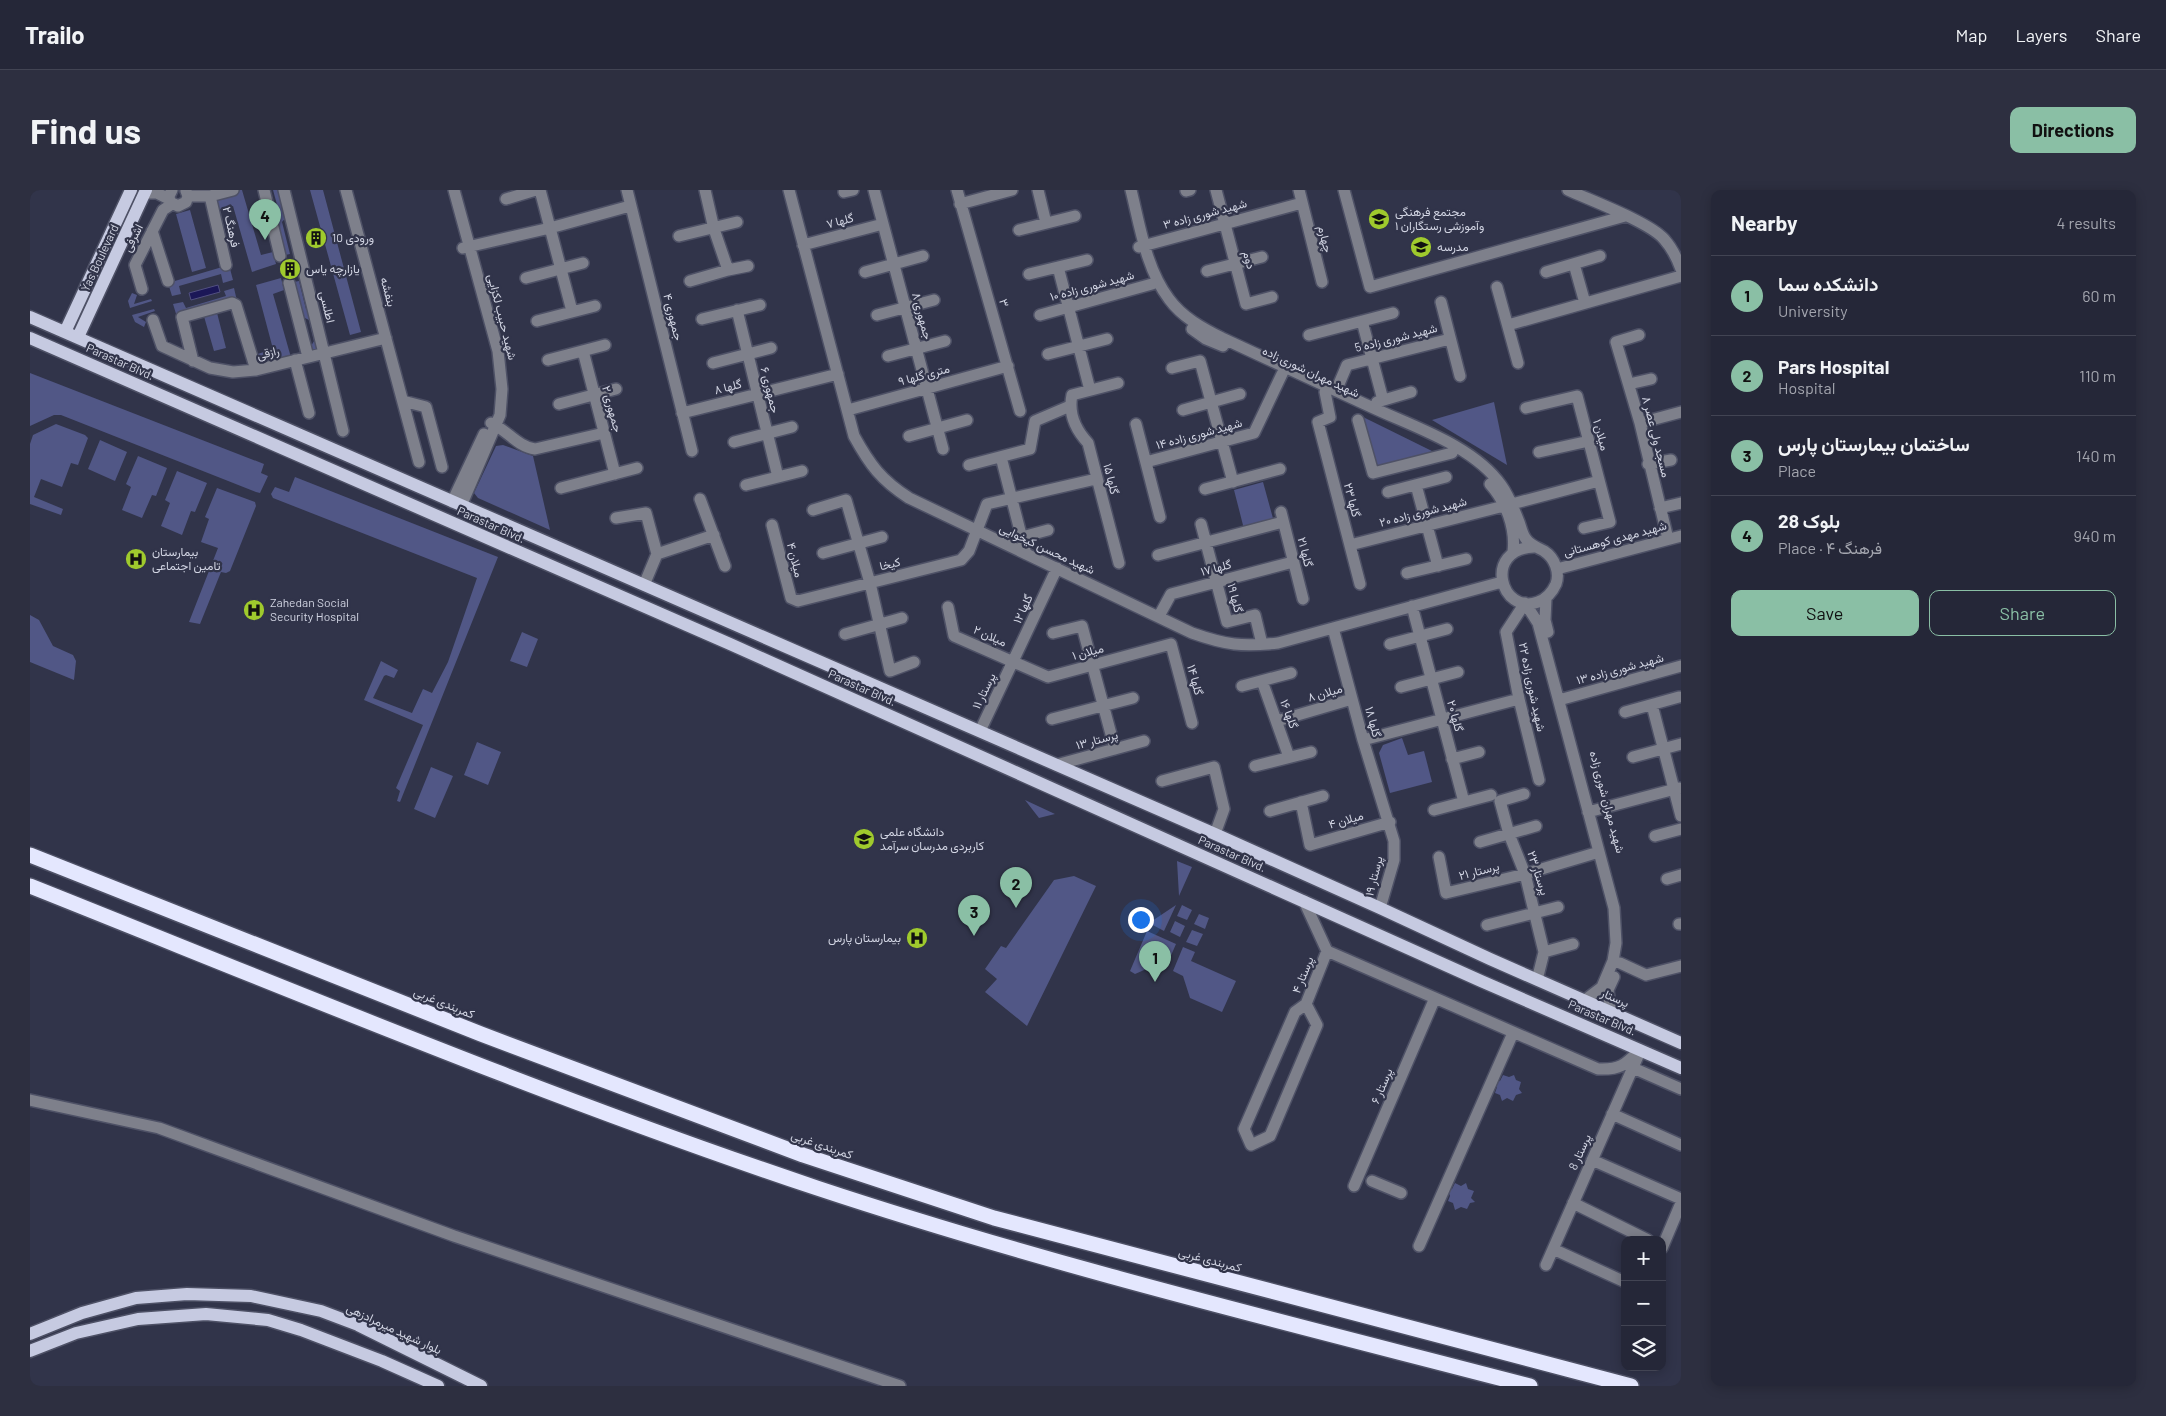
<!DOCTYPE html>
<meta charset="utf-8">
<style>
:root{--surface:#252738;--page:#2d2f40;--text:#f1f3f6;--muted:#a3a5ae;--line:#424453;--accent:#8abfa5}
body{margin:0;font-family:Barlow,Vazirmatn,sans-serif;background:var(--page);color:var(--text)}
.controls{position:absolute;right:15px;bottom:15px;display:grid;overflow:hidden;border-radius:10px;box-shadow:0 2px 12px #0003}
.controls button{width:45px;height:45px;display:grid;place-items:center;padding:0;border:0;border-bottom:1px solid var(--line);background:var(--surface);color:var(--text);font:25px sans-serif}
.you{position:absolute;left:1110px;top:729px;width:18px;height:18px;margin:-12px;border:4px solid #fff;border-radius:50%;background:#1a73e8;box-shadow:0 0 0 8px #1a73e833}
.badge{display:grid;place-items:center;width:32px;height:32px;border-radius:50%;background:var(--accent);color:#111;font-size:16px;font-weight:700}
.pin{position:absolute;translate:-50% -41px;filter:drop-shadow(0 1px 2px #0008)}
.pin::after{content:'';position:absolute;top:26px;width:18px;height:15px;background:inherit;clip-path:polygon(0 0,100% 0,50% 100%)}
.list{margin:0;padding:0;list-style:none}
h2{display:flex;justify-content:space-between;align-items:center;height:65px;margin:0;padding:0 20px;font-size:21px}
h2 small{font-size:16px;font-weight:400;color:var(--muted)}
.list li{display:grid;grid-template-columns:32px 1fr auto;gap:15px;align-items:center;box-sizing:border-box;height:80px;padding:0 20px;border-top:1px solid var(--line)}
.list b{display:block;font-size:19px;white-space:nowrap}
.list p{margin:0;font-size:16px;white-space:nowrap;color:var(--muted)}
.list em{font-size:16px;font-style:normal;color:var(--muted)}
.actions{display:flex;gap:10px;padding:15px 20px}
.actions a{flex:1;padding:11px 0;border:1px solid var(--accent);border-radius:10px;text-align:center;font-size:18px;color:var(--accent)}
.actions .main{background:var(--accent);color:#111}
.icon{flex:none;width:28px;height:28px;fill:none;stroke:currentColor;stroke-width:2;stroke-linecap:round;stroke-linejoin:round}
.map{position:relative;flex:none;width:1651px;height:1196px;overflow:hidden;border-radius:10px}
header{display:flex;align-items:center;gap:30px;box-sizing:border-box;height:70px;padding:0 25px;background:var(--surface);border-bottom:1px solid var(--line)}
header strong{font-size:24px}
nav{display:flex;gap:28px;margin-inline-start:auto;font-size:18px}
.intro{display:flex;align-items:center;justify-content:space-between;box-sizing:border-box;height:120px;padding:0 30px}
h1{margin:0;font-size:35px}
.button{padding:12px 22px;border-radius:10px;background:var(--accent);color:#111;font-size:18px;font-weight:700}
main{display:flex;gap:30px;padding:0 30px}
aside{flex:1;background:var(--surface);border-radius:10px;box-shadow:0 2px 12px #0003}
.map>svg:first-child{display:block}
.green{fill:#515786}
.water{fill:#1b1757;stroke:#525081}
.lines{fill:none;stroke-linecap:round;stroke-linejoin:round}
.minor-casing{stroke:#4e5166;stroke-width:14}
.major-casing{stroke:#4e5166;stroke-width:15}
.highway-casing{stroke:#4e5166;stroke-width:18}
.minor{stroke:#7e808b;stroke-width:11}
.major{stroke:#c6cae1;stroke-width:12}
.highway{stroke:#e4e7fe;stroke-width:15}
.labels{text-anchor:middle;stroke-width:4.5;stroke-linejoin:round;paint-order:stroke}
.poi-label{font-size:12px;fill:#d2d5e3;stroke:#31344a;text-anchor:start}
.street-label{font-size:12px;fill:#d2d5e3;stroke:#31344a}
</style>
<header>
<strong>Trailo</strong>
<nav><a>Map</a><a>Layers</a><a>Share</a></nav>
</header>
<div class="intro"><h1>Find us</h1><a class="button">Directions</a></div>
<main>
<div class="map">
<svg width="1651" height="1196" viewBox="0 0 1651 1196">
<rect width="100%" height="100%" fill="#31344a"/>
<path class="green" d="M203,0H212L231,65L243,62L246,74L222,82L203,16L183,21L180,6Z
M243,0H254L259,24L252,32L260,64L250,66L241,30L249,22Z
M280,0H293L331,142L320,145Z
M160,20L176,78L162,82L146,24Z
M199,75L203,90L193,93L191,84L149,96L151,104L142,106L138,93Z
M251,88L254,100L243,104L262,171L226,180L222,166L243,159L226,95Z
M269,91L276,119L285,125L295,163H277L284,151L279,130L267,124L259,93Z
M204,98L207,111L147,127L143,114L153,112L156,118L196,106L194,101Z
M102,103L107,105L104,114L121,109L122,111L100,118L98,111Z
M124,119L125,121L108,127L116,132L114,137L105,132L102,125Z
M186,119L196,158L184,161L173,123Z
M0,183L234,274L231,283L238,286L230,303L226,302L31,225H24L0,236Z
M1464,212L1477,275L1402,230Z
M1331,226L1406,263L1345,277Z
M26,234L55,245L58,248L48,275L41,273L32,297L11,289L4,307L33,319L31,325L0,314V254L3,245Z
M70,250L97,262L85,291L58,279Z
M473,255L503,266L520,340L448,308L444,303L466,256Z
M108,266L137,278L126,306L122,305L112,328L92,320L101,297L96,294Z
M147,281L177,293L165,322L161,321L152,345L131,336L140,313L135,310Z
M265,287L468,367L370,612L367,611L370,601L366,598L393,535L334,510L351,471L368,480L364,488L356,485L354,486L343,508L382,523L393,499L402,503L418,472L447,388L243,308L241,304L245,297L259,302Z
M1233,292L1244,332L1214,339L1204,300Z
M187,298L225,312L226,316L200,381L196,383L191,382L170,434L159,432L188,358L171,352L179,329L175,327Z
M0,425L9,430L23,456L43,465L46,471L44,490L0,472Z
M492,442L508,449L497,477L480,471Z
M1372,548L1378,565L1394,561L1402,592L1360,603L1349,563L1353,555Z
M447,552L471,562L458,595L434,585Z
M401,577L423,586L405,628L384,619Z
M995,610L1025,624L1009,628Z
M1147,671L1162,677L1149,706Z
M1044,686L1066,696L997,836L955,802L967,789L955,779L971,756L976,758L1024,690Z
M1146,715L1134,741L1119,733Z
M1152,715L1162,720L1157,730L1147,726Z
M1169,724L1179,728L1175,739L1164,734Z
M1145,731L1155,736L1150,747L1140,742Z
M1162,740L1173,744L1167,756L1156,752Z
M1117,741L1146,754L1136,777H1121L1105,784L1100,781Z
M1153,757L1165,762L1161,771L1206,791L1192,822L1160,808L1153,786L1143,781Z
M1473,885L1479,887L1484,885L1486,890L1491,892L1489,899L1492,903L1486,905L1483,911L1477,908L1472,911L1470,905L1465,903L1467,897L1465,892L1470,891Z
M1425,993L1431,996L1436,993L1438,999L1444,1001L1441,1008L1445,1012L1440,1013L1437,1019L1431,1017L1425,1020L1423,1013L1418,1011L1420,1006L1418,1000L1422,999Z"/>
<path class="water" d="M188,95L190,102L161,110L159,103Z"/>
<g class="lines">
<g class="minor-casing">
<path id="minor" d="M142,0L139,6L140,12L148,16L156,12L158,6L156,1
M234,0L250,66
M254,0L313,241
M316,0L389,272
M424,0L468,161L472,199L470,225L431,316
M510,0L542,121
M597,0L662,261
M675,0L684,39L698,80
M759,0L824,246C840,275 851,290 879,308L1162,443C1196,455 1212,457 1248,453L1472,392
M844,0L913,259
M927,0L990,221
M1008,0L1016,33
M1101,0C1110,36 1116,79 1139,109C1152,127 1172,138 1192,148C1241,171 1290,193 1339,216C1381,236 1443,255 1471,295C1479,306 1484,319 1489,332C1491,337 1492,344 1496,349C1501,356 1507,357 1514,361C1525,368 1530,383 1526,394C1522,403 1516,409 1508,412C1471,426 1452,359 1504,357
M1186,0L1216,114L1242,107
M1269,0L1292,92
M1314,0L1340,97L1595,26
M1538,0C1562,11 1619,32 1634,49C1642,58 1647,68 1651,79
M1156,1L1160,0
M814,2L823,0
M115,3H127L139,9
M158,6H180L203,0
M180,6L196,75
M476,9L506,0
M930,14L982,0
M989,40L1045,26
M122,41L138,91
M649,46L707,32
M773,55L853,34
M1109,57L1272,13
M433,58L520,38L600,16
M1544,74L1555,113
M1028,77L1060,200
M1177,81L1232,67
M835,82L893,66
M1516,82L1570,66
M999,84L1057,70
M496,88L553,73
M660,91L698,80L718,76
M259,93L278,167
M1467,97L1488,173
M112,99L105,75L133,20L142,14
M1411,112L1430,186
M707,120L748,287
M847,125L904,110
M1010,125L1122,94
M672,129L730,115
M123,130L132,156L180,178L203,182L226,180L356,148
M507,131L565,116
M1332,131L1353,210
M1478,135L1651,86
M1162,139L1176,149L1193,156
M1279,145L1363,123
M1609,145L1586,152L1610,233L1638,349
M553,161L585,284
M1018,164L1077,149
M858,166L915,151
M265,170L279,223
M518,170L575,155
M163,171L152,127L202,113L206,115L226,180
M683,173L741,158
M1142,178L1170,171L1203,292
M1088,193L1042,205C1038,224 1045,239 1058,253L1089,373
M1599,194L1621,189
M1306,201L1317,175L1420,149
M1295,202L1300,227L1288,232L1330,394
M373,211L396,217L412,277
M1347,212L1381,202
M529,214L586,199
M1496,218L1547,206L1580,332L1554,338
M818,220L978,176
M1153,220L1210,204
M652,223L808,184
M1328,230L1343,283L1422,263
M461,233C477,240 488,257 505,259L574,243
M1610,233L1651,222
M1106,234L1130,327
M879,246L937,230
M704,252L762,237
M1509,262L1559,251
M971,267L996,364
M1116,272L1224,243L1252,184
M1618,274L1641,270
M939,275L1000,259L1005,231L1040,216
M1460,294C1476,312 1486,338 1483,362
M716,295L772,281
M1386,295L1408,376
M531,298L607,278
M1175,299L1250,279
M1358,302L1416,287
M670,309L695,376
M422,312L454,244
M1482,314L1569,291
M1630,318L1651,313
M783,320L816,310L840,393L860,481L884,472
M1251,322L1273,409
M586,328L616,323L627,364L684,345
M1171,334L1197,432L1225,425L1232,454
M742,335L761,408L768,411L931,370L939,361L957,314L1066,289
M992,347L1018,340
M1320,355L1474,316
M793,363L852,347
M1128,365L1253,332
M1527,379L1651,346
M1377,383L1436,369
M614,395L627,364
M1516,408L1515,430L1518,442
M1382,416L1434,612
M918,417L924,446L1018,487L1141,454L1162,533
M1129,426L1141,404L1263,372
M1303,438L1333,550L1364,651V670L1350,718
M1023,443L1052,436L1085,559
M815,444L872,428
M1360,454L1417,439
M1232,491L1259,567
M1212,496L1261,483
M1371,497L1428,482
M1529,510L1651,476
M1622,515L1651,626
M1595,522L1649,507
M1022,529L1103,508
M1247,531L1322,509
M950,541L1027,378
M1333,550L1489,509
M1603,567L1651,554
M1422,569L1449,562
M1026,575L1114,551
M1225,576L1281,562
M1509,590L1489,509L1476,442L1495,413L1508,433L1584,718L1586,753L1583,771L1572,797L1555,810
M1132,591L1184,577L1194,619L1185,644
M1494,604L1470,611L1479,644L1495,684L1514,762L1507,790
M1271,612L1280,655L1360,632
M1404,620L1461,605
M1240,621L1293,606
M1558,622L1649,598
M1625,646L1651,639
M1450,652L1506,636
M1409,667L1416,703L1495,684L1569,662
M1637,689L1651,685
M1274,711L1297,761L1276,814
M1649,734H1651
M1457,735L1528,717
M1297,761L1568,879C1590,880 1595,875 1610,860
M1514,762L1543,754
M1590,773L1616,785L1651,776
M1276,814L1287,835L1240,946L1221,955L1214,939L1265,822Z
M1581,822L1578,800L1584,787
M1603,878L1651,899
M0,910L129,938L424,1046L870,1196
M1582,924L1651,955
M1562,970L1651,1009
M1342,991L1371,1003
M1324,996L1405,808
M1543,1013L1618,1050
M1389,1056L1483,843
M1632,1058L1651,1013
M1523,1059L1595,1092
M1516,1075L1608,866"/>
</g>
<g class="major-casing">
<path id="major" d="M0,127L1185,644L1350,718L1460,769L1651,853
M35,142L101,0
M48,147L116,0
M0,148L700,454L1451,791L1651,878
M0,1144L52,1123L106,1108L157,1104L221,1106L291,1121L328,1135L451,1196
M0,1161L46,1143L108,1129L176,1124L238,1130L271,1140L352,1171L408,1196"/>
</g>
<g class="highway-casing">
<path id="highway" d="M0,665L451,844L773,965L964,1028L1601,1196
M0,696C261,800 521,909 787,998C1022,1076 1262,1134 1500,1196"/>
</g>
<use href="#minor" class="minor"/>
<use href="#major" class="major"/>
<use href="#highway" class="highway"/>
</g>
<defs>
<g id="school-disc" transform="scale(1.125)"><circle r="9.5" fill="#9fca2d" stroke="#31344a"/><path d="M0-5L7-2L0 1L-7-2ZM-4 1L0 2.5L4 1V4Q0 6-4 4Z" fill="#111"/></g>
<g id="building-disc" transform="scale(1.125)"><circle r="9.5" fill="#9fca2d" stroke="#31344a"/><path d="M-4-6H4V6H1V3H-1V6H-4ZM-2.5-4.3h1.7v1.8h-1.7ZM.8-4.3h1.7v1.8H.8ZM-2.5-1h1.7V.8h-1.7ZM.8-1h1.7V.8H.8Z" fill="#111"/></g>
<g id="hospital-disc" transform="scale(1.125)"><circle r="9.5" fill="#9fca2d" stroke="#31344a"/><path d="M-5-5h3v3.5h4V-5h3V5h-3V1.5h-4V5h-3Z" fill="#111"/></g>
<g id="university-disc" transform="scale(1.125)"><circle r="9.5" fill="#9fca2d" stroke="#31344a"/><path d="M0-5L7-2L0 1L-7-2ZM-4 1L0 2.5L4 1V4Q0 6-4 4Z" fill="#111"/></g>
</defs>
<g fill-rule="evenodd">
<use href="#school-disc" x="1349" y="29"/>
<use href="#building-disc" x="286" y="48"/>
<use href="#school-disc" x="1391" y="57"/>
<use href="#building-disc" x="260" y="79"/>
<use href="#hospital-disc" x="106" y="369"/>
<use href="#hospital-disc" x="224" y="420"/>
<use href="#university-disc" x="834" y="649"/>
<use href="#hospital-disc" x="887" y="748"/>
</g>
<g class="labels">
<g class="poi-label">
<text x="1365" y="26">مجتمع فرهنگی<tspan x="1365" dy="14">وآموزشی رستگاران ۱</tspan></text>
<text x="302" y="52">ورودی 10</text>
<text x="1407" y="61">مدرسه</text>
<text x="276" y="83">یازارچه یاس</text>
<text x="122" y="366">بیمارستان<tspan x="122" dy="14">تامین اجتماعی</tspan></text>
<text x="240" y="417">Zahedan Social<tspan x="240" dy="14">Security Hospital</tspan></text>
<text x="850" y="646">دانشگاه علمی<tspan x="850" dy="14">کاربردی مدرسان سرآمد</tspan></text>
<text x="871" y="752" text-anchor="end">بیمارستان پارس</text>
</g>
<g class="street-label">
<text transform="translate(1175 24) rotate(-15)" y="4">شهید شوری زاده ۳</text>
<text transform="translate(810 31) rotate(-15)" y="4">گلها ۷</text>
<text transform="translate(201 37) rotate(77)" y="4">فرهنگ ۲</text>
<text transform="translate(103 48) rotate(-63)" y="4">اشرفی</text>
<text transform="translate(1295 49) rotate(76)" y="4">چهارم</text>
<text transform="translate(70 68) rotate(-65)" y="4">Yas Boulevard</text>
<text transform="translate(1219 70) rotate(75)" y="4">دوم</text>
<text transform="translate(1062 96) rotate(-15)" y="4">شهید شوری زاده ۱۰</text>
<text transform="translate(358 102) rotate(75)" y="4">بنفشه</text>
<text transform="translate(974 113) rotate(74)" y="4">۳</text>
<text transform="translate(297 117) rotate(76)" y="4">اطلسی</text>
<text transform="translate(892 126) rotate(75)" y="4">جمهوری ۸</text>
<text transform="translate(472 127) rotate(76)" y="4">شهید حبیب لکزایی</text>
<text transform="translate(643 127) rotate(76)" y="4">جمهوری ۴</text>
<text transform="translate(1366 148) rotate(-14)" y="4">شهید شوری زاده 5</text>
<text transform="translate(238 163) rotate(-14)" y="4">رازقی</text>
<text transform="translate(90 172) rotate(24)" y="4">Parastar Blvd.</text>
<text transform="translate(1281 182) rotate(25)" y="4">شهید مهران شوری زاده</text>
<text transform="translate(894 185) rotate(-15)" y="4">۹ متری گلها</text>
<text transform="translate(698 197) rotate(-14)" y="4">گلها ۸</text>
<text transform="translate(740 200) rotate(76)" y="4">جمهوری ۶</text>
<text transform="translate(582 219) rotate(75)" y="4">جمهوری ۲</text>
<text transform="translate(1169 244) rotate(-15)" y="4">شهید شوری زاده ۱۴</text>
<text transform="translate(1571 245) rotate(75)" y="4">میلان ۱</text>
<text transform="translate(1626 247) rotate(76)" y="4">مسجد ولی عصر ۸</text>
<text transform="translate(1081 289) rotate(76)" y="4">گلها ۱۵</text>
<text transform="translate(1322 310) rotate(75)" y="4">گلها ۲۳</text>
<text transform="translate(1393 322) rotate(-14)" y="4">شهید شوری زاده ۲۰</text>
<text transform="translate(461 335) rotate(24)" y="4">Parastar Blvd.</text>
<text transform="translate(1585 349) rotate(-15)" y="4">شهید مهدی کوهستانی</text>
<text transform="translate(1017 359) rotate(25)" y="4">شهید محسن کیخوایی</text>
<text transform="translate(1275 362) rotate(76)" y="4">گلها ۲۱</text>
<text transform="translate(765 370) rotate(76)" y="4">میلان ۴</text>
<text transform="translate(860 374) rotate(-14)" y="4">کیخا</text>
<text transform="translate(1186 378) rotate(-15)" y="4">گلها ۱۷</text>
<text transform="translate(1205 408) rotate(76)" y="4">گلها ۱۹</text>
<text transform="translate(993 419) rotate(-65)" y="4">گلها ۱۲</text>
<text transform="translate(960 446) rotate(24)" y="4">میلان ۲</text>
<text transform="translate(1058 462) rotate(-15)" y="4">میلان ۱</text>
<text transform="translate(1590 479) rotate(-15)" y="4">شهید شوری زاده ۱۳</text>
<text transform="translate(1165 490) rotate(75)" y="4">گلها ۱۴</text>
<text transform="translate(1502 497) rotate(78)" y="4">شهید شوری زاده ۲۲</text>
<text transform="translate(832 498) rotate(24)" y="4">Parastar Blvd.</text>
<text transform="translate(954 501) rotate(-64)" y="4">پرستار ۱۱</text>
<text transform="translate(1295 503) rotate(-16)" y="4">میلان ۸</text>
<text transform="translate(1259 524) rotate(70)" y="4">گلها ۱۶</text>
<text transform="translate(1425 526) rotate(75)" y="4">گلها ۲۰</text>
<text transform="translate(1343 532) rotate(75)" y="4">گلها ۱۸</text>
<text transform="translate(1067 550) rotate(-15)" y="4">پرستار ۱۳</text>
<text transform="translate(1577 612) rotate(75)" y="4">شهید مهران شوری زاده</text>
<text transform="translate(1316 630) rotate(-16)" y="4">میلان ۴</text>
<text transform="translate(1202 664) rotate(24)" y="4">Parastar Blvd.</text>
<text transform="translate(1449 681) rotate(-14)" y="4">پرستار ۲۱</text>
<text transform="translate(1508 683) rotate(72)" y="4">پرستار ۲۳</text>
<text transform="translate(1344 686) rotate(-76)" y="4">پرستار ۱۹</text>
<text transform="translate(1273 785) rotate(-68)" y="4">پرستار ۴</text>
<text transform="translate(1585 808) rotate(24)" y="4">پرستار</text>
<text transform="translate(414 813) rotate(22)" y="4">کمربندی غربی</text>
<text transform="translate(1572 828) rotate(23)" y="4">Parastar Blvd.</text>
<text transform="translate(1352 896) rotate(-67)" y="4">پرستار ۶</text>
<text transform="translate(792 955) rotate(19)" y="4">کمربندی غربی</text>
<text transform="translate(1550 962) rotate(-66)" y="4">پرستار 8</text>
<text transform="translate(1180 1070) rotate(15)" y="4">کمربندی غربی</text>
<text transform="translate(364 1139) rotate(25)" y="4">بلوار شهید میرمرادزهی</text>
</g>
</g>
</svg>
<div class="controls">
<button>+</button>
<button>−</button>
<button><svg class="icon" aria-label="layers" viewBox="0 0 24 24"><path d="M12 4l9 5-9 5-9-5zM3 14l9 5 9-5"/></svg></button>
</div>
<div class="you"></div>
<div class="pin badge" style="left:1125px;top:792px">1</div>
<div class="pin badge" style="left:986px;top:718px">2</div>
<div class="pin badge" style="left:944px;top:746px">3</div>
<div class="pin badge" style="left:235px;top:50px">4</div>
</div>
<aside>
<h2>Nearby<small>4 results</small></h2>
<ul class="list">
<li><span class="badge">1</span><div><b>دانشکده سما</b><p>University</p></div><em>60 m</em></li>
<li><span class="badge">2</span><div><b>Pars Hospital</b><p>Hospital</p></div><em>110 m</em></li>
<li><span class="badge">3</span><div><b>ساختمان بیمارستان پارس</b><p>Place</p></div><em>140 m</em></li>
<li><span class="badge">4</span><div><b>بلوک 28</b><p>Place · فرهنگ ۴</p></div><em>940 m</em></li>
</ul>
<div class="actions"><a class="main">Save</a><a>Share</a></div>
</aside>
</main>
